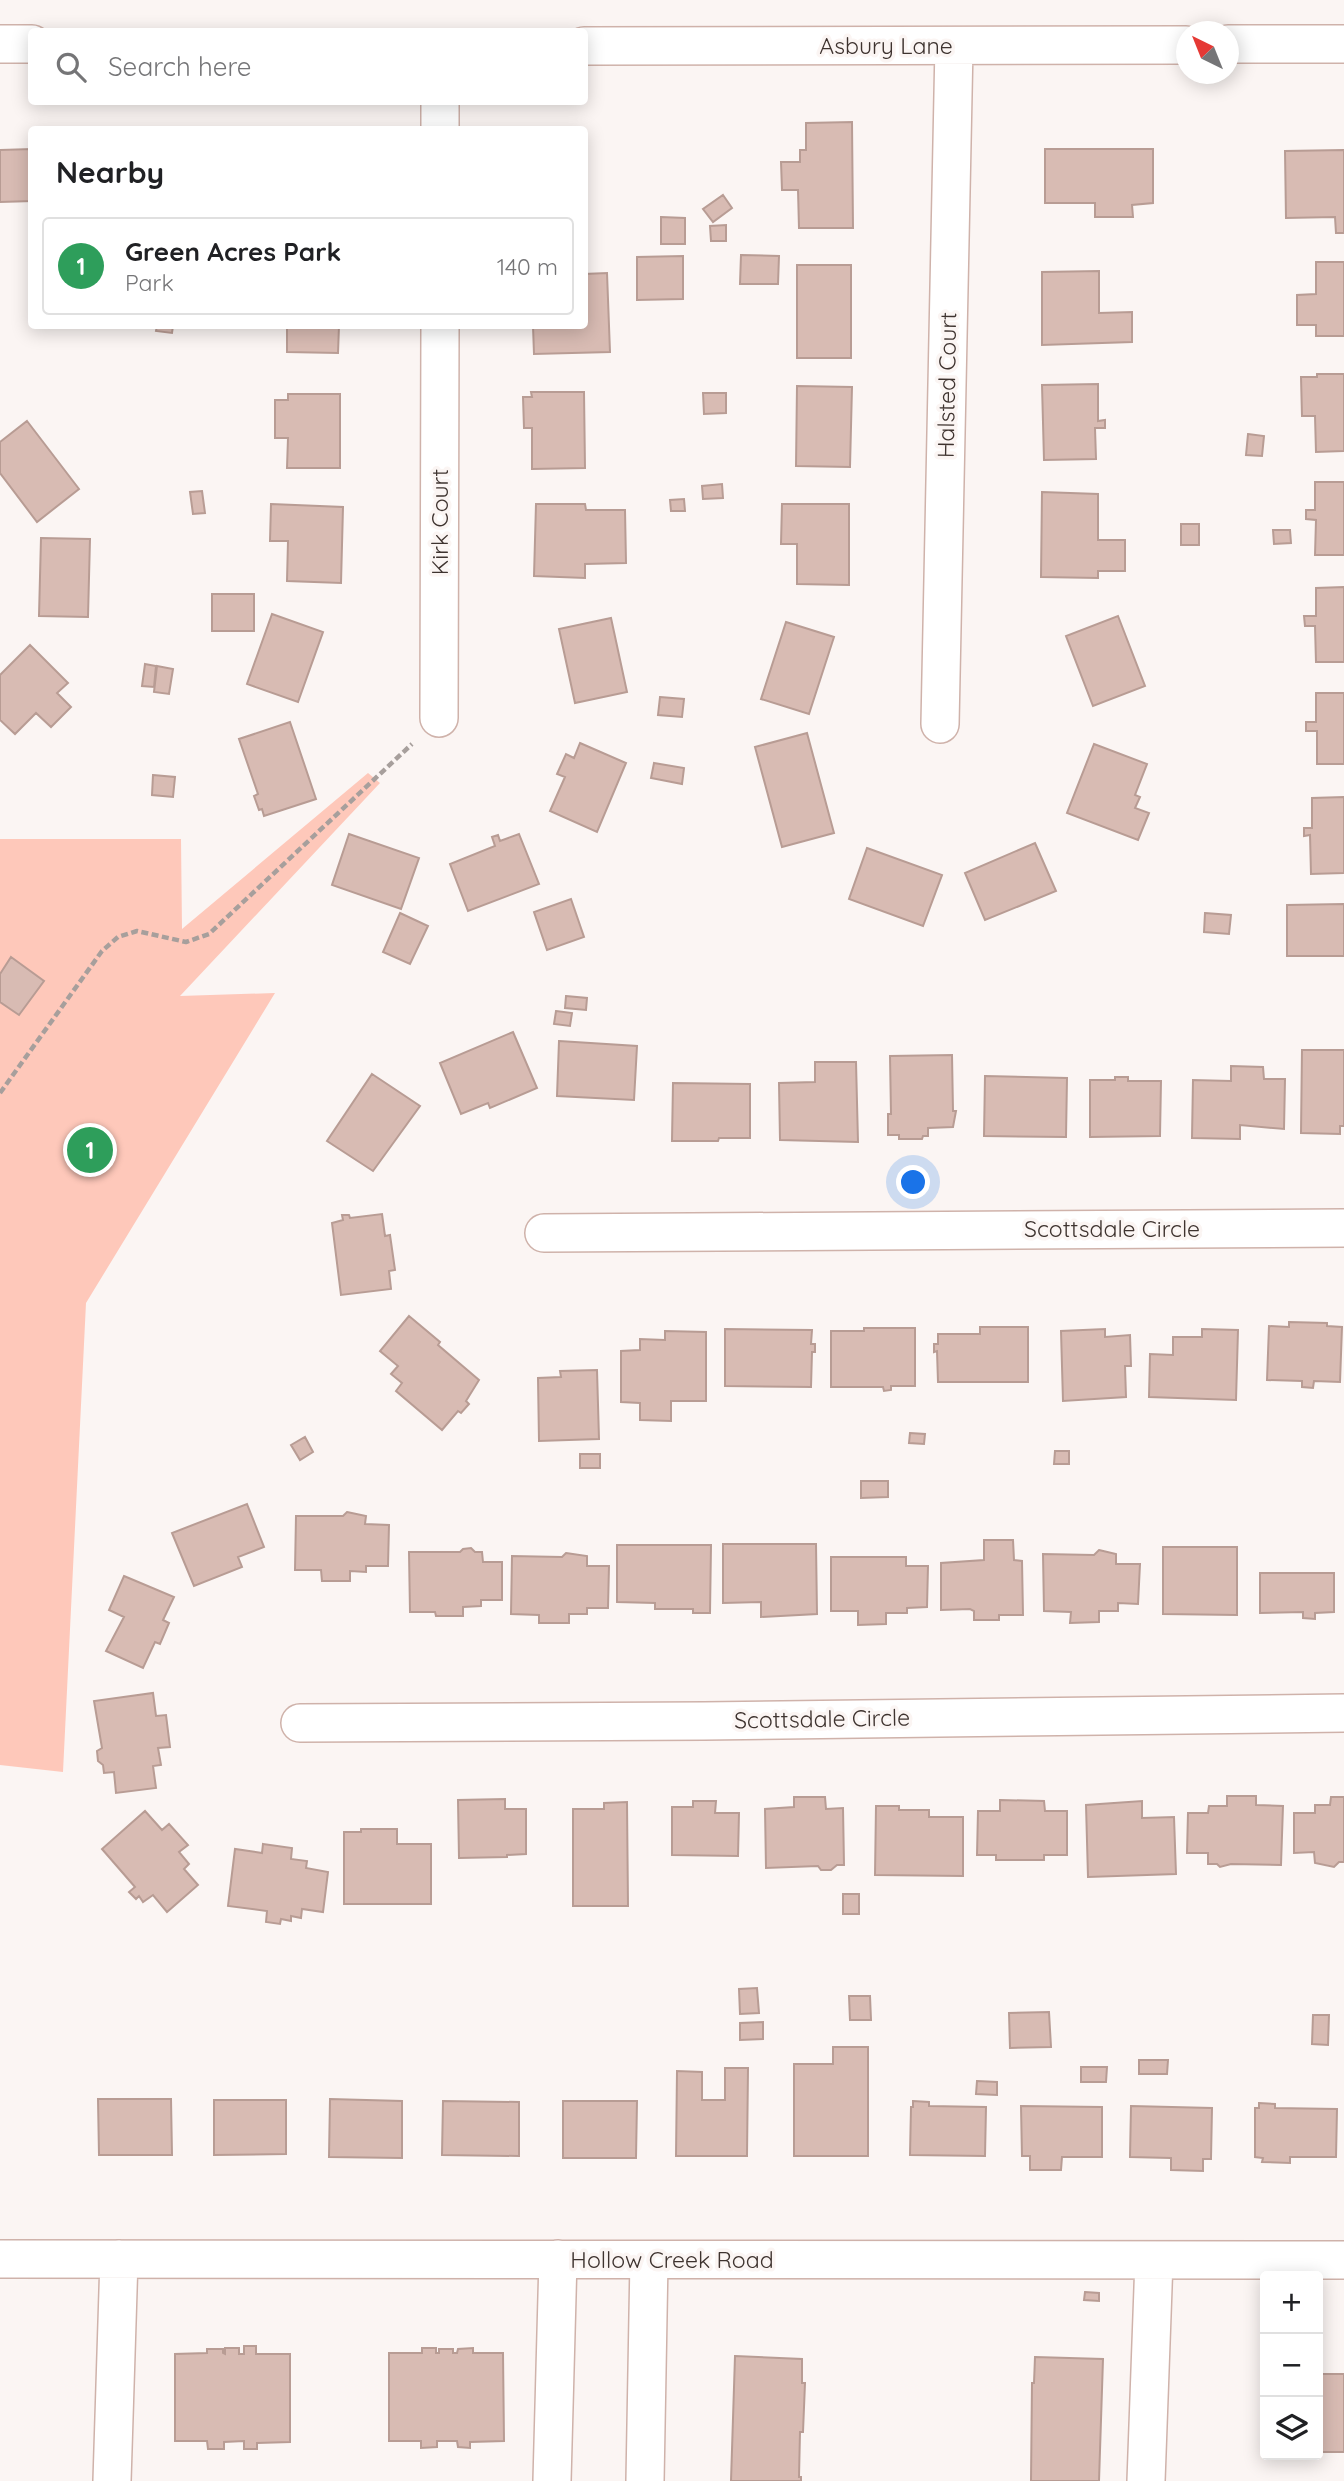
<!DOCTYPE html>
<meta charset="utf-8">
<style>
:root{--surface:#fff;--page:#f6f6f6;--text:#202124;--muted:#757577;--line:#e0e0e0;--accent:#111827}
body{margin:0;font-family:Quicksand,sans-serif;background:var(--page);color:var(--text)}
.controls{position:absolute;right:21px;bottom:21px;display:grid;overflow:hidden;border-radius:7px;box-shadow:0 4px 18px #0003}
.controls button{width:63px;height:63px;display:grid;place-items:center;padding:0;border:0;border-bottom:2px solid var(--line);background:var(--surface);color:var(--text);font:35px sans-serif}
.compass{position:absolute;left:1176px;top:21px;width:63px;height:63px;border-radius:50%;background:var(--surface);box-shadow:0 4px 18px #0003;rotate:317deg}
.you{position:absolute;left:914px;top:1183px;width:24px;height:24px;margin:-18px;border:5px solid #fff;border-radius:50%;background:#1a73e8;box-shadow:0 0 0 10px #1a73e833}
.badge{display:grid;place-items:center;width:46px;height:46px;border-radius:50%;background:var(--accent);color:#fff;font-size:23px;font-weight:700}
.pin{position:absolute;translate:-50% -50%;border:4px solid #fff;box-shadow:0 2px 7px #0006}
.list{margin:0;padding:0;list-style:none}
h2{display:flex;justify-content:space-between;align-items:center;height:91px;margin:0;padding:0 28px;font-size:30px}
h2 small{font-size:23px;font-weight:400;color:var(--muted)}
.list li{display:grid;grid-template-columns:46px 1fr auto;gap:21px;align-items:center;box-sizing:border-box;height:98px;margin:0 14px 14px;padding:0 14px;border:2px solid var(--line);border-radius:7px}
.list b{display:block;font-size:26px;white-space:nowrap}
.list p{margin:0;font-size:23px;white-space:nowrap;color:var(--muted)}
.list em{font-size:23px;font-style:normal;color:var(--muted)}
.icon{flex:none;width:38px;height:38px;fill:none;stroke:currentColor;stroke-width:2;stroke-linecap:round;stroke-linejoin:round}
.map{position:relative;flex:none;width:1344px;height:2481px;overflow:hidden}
.search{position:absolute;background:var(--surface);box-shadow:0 4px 18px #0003;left:28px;top:28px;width:560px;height:77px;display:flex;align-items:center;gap:18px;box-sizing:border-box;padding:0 24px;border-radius:7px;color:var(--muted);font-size:26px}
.panel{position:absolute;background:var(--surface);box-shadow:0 4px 18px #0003;left:28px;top:126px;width:560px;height:203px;border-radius:7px}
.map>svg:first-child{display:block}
.green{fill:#fec8ba}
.building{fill:#d8bbb3;stroke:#b89c94;stroke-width:2}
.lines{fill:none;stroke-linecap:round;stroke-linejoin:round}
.minor-casing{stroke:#cfb2aa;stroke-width:40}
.path{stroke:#a79f9c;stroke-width:4.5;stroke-dasharray:7 3.5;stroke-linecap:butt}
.minor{stroke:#fff;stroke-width:37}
.labels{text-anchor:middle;stroke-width:7;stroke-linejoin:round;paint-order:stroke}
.street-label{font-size:23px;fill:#3e332f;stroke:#fbf5f3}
</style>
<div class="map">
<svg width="1344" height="2481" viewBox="0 0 1344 2481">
<rect width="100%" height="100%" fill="#fbf5f3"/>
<path class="green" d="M368,773L380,783L180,996L275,993L86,1303L63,1772L0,1765V839H181L182,929Z"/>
<path class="building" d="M852,122L853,228H799L798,190H782L781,162H800V150H806V123Z
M32,149V201L0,202V150Z
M1045,149H1153V203L1132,205L1133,217H1095V203H1045Z
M1344,150V233H1336L1335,217L1286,218L1285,151Z
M723,195L732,208L713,222L703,209Z
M661,217L685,218V244H661Z
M726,225V241H711L710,226Z
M741,255L779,256L778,284H740Z
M683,256V299L637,300V257Z
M1316,262H1344V336H1316V325H1297V295L1316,294Z
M797,265H851V358H797Z
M1099,271V313L1132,312V342L1042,345V272Z
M607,273L610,352L534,354L533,326H584V274Z
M157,326H173L172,333L156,331Z
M287,326H339L338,353L287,352Z
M1317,374H1344V451L1316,452L1315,416H1302L1301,377H1317Z
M1098,384V421L1105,420V428H1095L1096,459L1044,460L1042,385Z
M797,386L852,387L850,467L796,466Z
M531,392H584L585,468L532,469V428H524L523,397H532Z
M703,393H726V413L704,414Z
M288,394H340V468H287L288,438H275V400H288Z
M27,421L79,489L37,522L0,473V442Z
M1248,434L1264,436L1262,456L1246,455Z
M1315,482H1344V555H1315L1316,520L1306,519V510H1315Z
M722,484L723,498L703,499L702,486Z
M202,491L205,513L193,514L190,492Z
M1042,492L1098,494V540H1125V571H1098V578L1041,577Z
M684,499L685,511H671L670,500Z
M271,504L343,507L341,583L287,581L288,541H270Z
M536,504H585L586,510H625L626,563L585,564V578L534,576Z
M782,504H849V585L797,584V544H781Z
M1181,524H1199V545H1181Z
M1273,530H1290L1291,543L1274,544Z
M41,538L90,539L88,617L39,616Z
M1344,587V662H1316L1315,626H1305L1304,616H1316V588Z
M212,594H254V631H212Z
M272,614L323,632L298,702L247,684Z
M1118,616L1145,686L1093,706L1066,636Z
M611,618L627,692L575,703L559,629Z
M786,622L834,637L809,714L761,699Z
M30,645L68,683L57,693L71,707L51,727L36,713L15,734L0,720V675Z
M145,664L156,666L154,687L142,686Z
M157,666L173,669L169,694L154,692Z
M1316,693H1344V764H1317V731H1306V722H1316Z
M660,697L684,699L682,717L658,715Z
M290,722L316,799L264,816L262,809L259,810L254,796L258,794L239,739Z
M807,733L834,833L782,847L755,747Z
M580,743L626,763L597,832L550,811L565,777L557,774L566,754L574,758Z
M1094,744L1147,764L1135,795L1140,797L1135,808L1149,813L1138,840L1067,813Z
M654,763L684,768L682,784L651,778Z
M153,775L175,777L173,797L152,795Z
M1344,797V873L1311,874L1310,835L1304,836V828H1312V798Z
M349,834L419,858L401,909L332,885Z
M519,834L539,884L468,911L450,864L495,846L492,837L498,835L500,841Z
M1035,843L1056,891L985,920L965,873Z
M867,848L942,875L923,926L849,899Z
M571,899L584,937L547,950L534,912Z
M1344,904V956H1287V905Z
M400,913L428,926L410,964L383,952Z
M1205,913L1231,915L1229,934L1204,932Z
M11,957L44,981L19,1015L0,1002V974Z
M566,996L587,998L586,1010L565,1008Z
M556,1011L572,1013L570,1026L554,1024Z
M513,1032L537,1088L490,1108L488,1103L461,1114L440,1063Z
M559,1041L637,1046L634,1100L557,1096Z
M1302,1050H1344V1126H1340V1134L1301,1133Z
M952,1055L953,1111H956L953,1127L928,1128V1136H923L922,1139H899V1135H888V1114H891L890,1056Z
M815,1062H856L858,1142L780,1140L779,1083L815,1082Z
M1231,1066L1263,1067L1264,1079H1285L1284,1129L1240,1125V1139L1192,1138L1193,1080L1231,1081Z
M372,1074L420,1106L373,1171L327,1141Z
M985,1076L1067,1078L1066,1137L984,1136Z
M1115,1077H1128V1081H1161L1160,1136L1090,1137V1080H1115Z
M673,1083L750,1084V1138H719L718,1141H672Z
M382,1214L385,1236L390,1235L395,1270L389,1271L391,1289L341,1295L332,1223L343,1220L342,1215H349L350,1218Z
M409,1316L440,1342L438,1345L479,1380L466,1401L469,1404L461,1413L458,1411L442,1430L396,1391L402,1383L391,1374L398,1366L380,1351Z
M1289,1322L1327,1323V1326L1342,1327L1340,1382L1314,1381L1313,1388L1302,1387V1381L1267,1380L1269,1326L1289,1327Z
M980,1327H1028V1382H938L937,1351L934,1352V1344H938V1334H980Z
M864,1328H915V1386H891V1390L884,1391L883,1387H831V1331H864Z
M725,1329L812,1330L811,1344H815V1352H812L811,1387L725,1386Z
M1105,1329V1337L1130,1335L1131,1366H1125L1126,1397L1063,1401L1061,1331Z
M1202,1329L1238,1330L1236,1400L1149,1397L1150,1354L1173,1355V1337H1202Z
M665,1331L706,1332V1401H671V1421L640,1420V1403L621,1402V1351L640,1350V1339L665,1340Z
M597,1370L599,1439L539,1441L538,1378L561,1377L560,1371Z
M910,1433L925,1434L924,1444L909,1443Z
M305,1437L313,1452L300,1460L291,1445Z
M1055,1451H1069V1464H1054Z
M580,1454H600V1468H580Z
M861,1481H888V1497L861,1498Z
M247,1504L264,1547L238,1557L242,1567L194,1586L172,1533Z
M347,1512L366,1516L365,1524L389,1525L388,1566H366V1572L350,1571V1581H322L321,1570H295L296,1516H343Z
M984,1540H1013L1014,1560L1022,1561L1023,1615H999V1620H974V1611L970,1609L941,1610V1563L984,1560Z
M723,1544H816L817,1614L761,1617V1602L723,1603Z
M617,1545H711L710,1613H693V1609H655V1603L617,1602Z
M1163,1547H1237V1615L1163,1614Z
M471,1548L475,1552H482L483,1562H502V1600H481V1606L463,1607V1616H436L435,1612H410L409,1552H460L463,1549Z
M1099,1550L1116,1554V1564H1140L1138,1604L1118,1603V1611H1099V1622L1070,1623L1071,1612L1044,1611L1043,1554L1094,1555Z
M566,1553L587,1556V1566H609L608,1608H587V1614H569V1623H539V1615L511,1614L512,1556L562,1557Z
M831,1557H906V1566H928L927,1607L907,1608V1613H886V1624L858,1625V1611H831Z
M1260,1573H1334V1612L1315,1613V1619L1303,1618V1612L1260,1613Z
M124,1576L174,1597L163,1620L169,1623L160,1644L155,1642L143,1668L106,1651L124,1617L109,1610Z
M153,1693L156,1716L166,1715L170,1747L158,1748L161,1765L153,1766L156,1788L116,1793L114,1772L104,1773L103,1765L98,1761L97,1751L102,1748L94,1701Z
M1227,1796H1256V1805L1283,1806L1281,1865L1231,1864L1220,1867L1217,1864H1208V1853H1187L1188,1813H1208L1209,1806H1227Z
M794,1797H825L826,1809L843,1808L844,1865H837L831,1870H821L818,1866L766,1868L765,1809L794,1807Z
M1331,1797H1344V1862H1339L1334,1867L1315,1863L1314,1852L1294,1853V1813H1315V1805H1330Z
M505,1799V1809H526V1854L507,1855V1857L459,1858L458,1800Z
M1000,1800L1044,1801L1045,1811H1067V1855H1044V1860H996V1855H977L978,1811H1000Z
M693,1801H716L715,1813H739L738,1856L672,1855V1807H693Z
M1142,1801V1818L1174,1817L1176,1874L1088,1877L1086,1805Z
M627,1802L628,1906H573V1809H604V1803Z
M876,1806H899V1810H929V1817H963V1876L875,1875Z
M145,1811L162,1830L169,1824L188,1845L179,1852L189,1864L184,1869L198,1885L167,1912L153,1895L143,1902L139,1896L136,1899L129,1892L135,1887L102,1849Z
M361,1829H397V1844H431V1904H344V1832H361Z
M263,1844L292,1848L291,1859L307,1861L306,1868L328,1872L323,1912L302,1909L301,1918L291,1916V1921L281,1919L280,1924L266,1922L267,1911L228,1906L235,1849L262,1853Z
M843,1894H859V1914H843Z
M757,1988L759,2013L740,2014L739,1989Z
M849,1996H870L871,2020H850Z
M1049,2012L1051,2047L1010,2048L1009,2013Z
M1313,2015H1329L1328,2045L1312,2044Z
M763,2022V2039L740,2040V2023Z
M833,2047H868V2156H794V2064H833Z
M1139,2060H1168L1167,2074H1139Z
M1081,2067H1107L1106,2082H1081Z
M725,2068H748L747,2156H676L677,2071L702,2072V2100H725Z
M977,2081L997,2082V2095L976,2094Z
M98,2099H171L172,2155H99Z
M330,2099L402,2101V2158L329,2157Z
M214,2100H286V2154L214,2155Z
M443,2101L519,2102V2156L442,2155Z
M563,2101H637L636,2158H563Z
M913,2101L929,2102V2106L986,2107L985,2156L910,2155L911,2107H913Z
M1259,2103L1275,2104V2108L1337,2109L1336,2157H1290V2163L1262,2162L1263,2158L1255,2157V2108H1259Z
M1021,2106L1102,2107V2157H1062L1061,2170H1030V2156H1022Z
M1131,2106L1212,2108L1211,2159H1203V2171L1171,2170V2158L1130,2157Z
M1085,2292L1099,2293V2301L1084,2300Z
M244,2346H256V2354H290V2442L257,2443V2449H244V2441L224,2442V2449H208L207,2441H175V2354L207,2353V2349H223V2353L225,2354V2348H239V2354H244Z
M422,2348H436V2353H439V2349H453V2353H457L458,2349L473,2348V2353H503L504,2441L470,2442V2448L458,2447L457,2441H437V2447L421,2448V2441H389V2353H422Z
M735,2356L802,2359V2383H805L803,2432H800L799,2477H801V2481H731Z
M1035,2357L1103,2359L1099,2481H1031L1032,2383H1034Z
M1318,2374H1344V2452H1318Z"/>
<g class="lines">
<g class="minor-casing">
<path id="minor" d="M0,44H32
M1228,44H1344
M584,46L1186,45
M440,130V102
M439,718L440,326
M940,724L954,46
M544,1233L1344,1228
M300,1723L704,1721L1344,1713
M0,2259L1344,2260
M112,2481L119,2259
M552,2481L558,2259
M645,2481L649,2260
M1146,2481L1154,2260"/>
</g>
<path class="path" d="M0,1093L102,951L118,937L137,931L186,942L209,934L412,744"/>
<use href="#minor" class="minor"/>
</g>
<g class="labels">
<g class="street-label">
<text x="886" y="54">Asbury Lane</text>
<text transform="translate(947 385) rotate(-89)" y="8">Halsted Court</text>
<text transform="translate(440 522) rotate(-90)" y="8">Kirk Court</text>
<text x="1112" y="1237">Scottsdale Circle</text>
<text transform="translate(822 1719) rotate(-1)" y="8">Scottsdale Circle</text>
<text x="672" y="2268">Hollow Creek Road</text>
</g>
</g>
</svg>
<div class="controls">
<button>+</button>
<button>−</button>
<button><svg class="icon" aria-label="layers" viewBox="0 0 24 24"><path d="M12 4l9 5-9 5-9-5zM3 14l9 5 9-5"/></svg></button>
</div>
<svg class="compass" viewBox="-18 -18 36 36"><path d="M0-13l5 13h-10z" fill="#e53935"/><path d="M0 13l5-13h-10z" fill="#757577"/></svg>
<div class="you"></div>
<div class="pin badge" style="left:90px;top:1150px;background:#2e9e5b">1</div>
<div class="search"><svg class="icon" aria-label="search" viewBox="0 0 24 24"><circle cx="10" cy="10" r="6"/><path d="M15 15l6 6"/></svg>Search here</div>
<section class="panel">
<h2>Nearby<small></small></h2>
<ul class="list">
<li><span class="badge" style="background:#2e9e5b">1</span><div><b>Green Acres Park</b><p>Park</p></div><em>140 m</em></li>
</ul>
</section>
</div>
